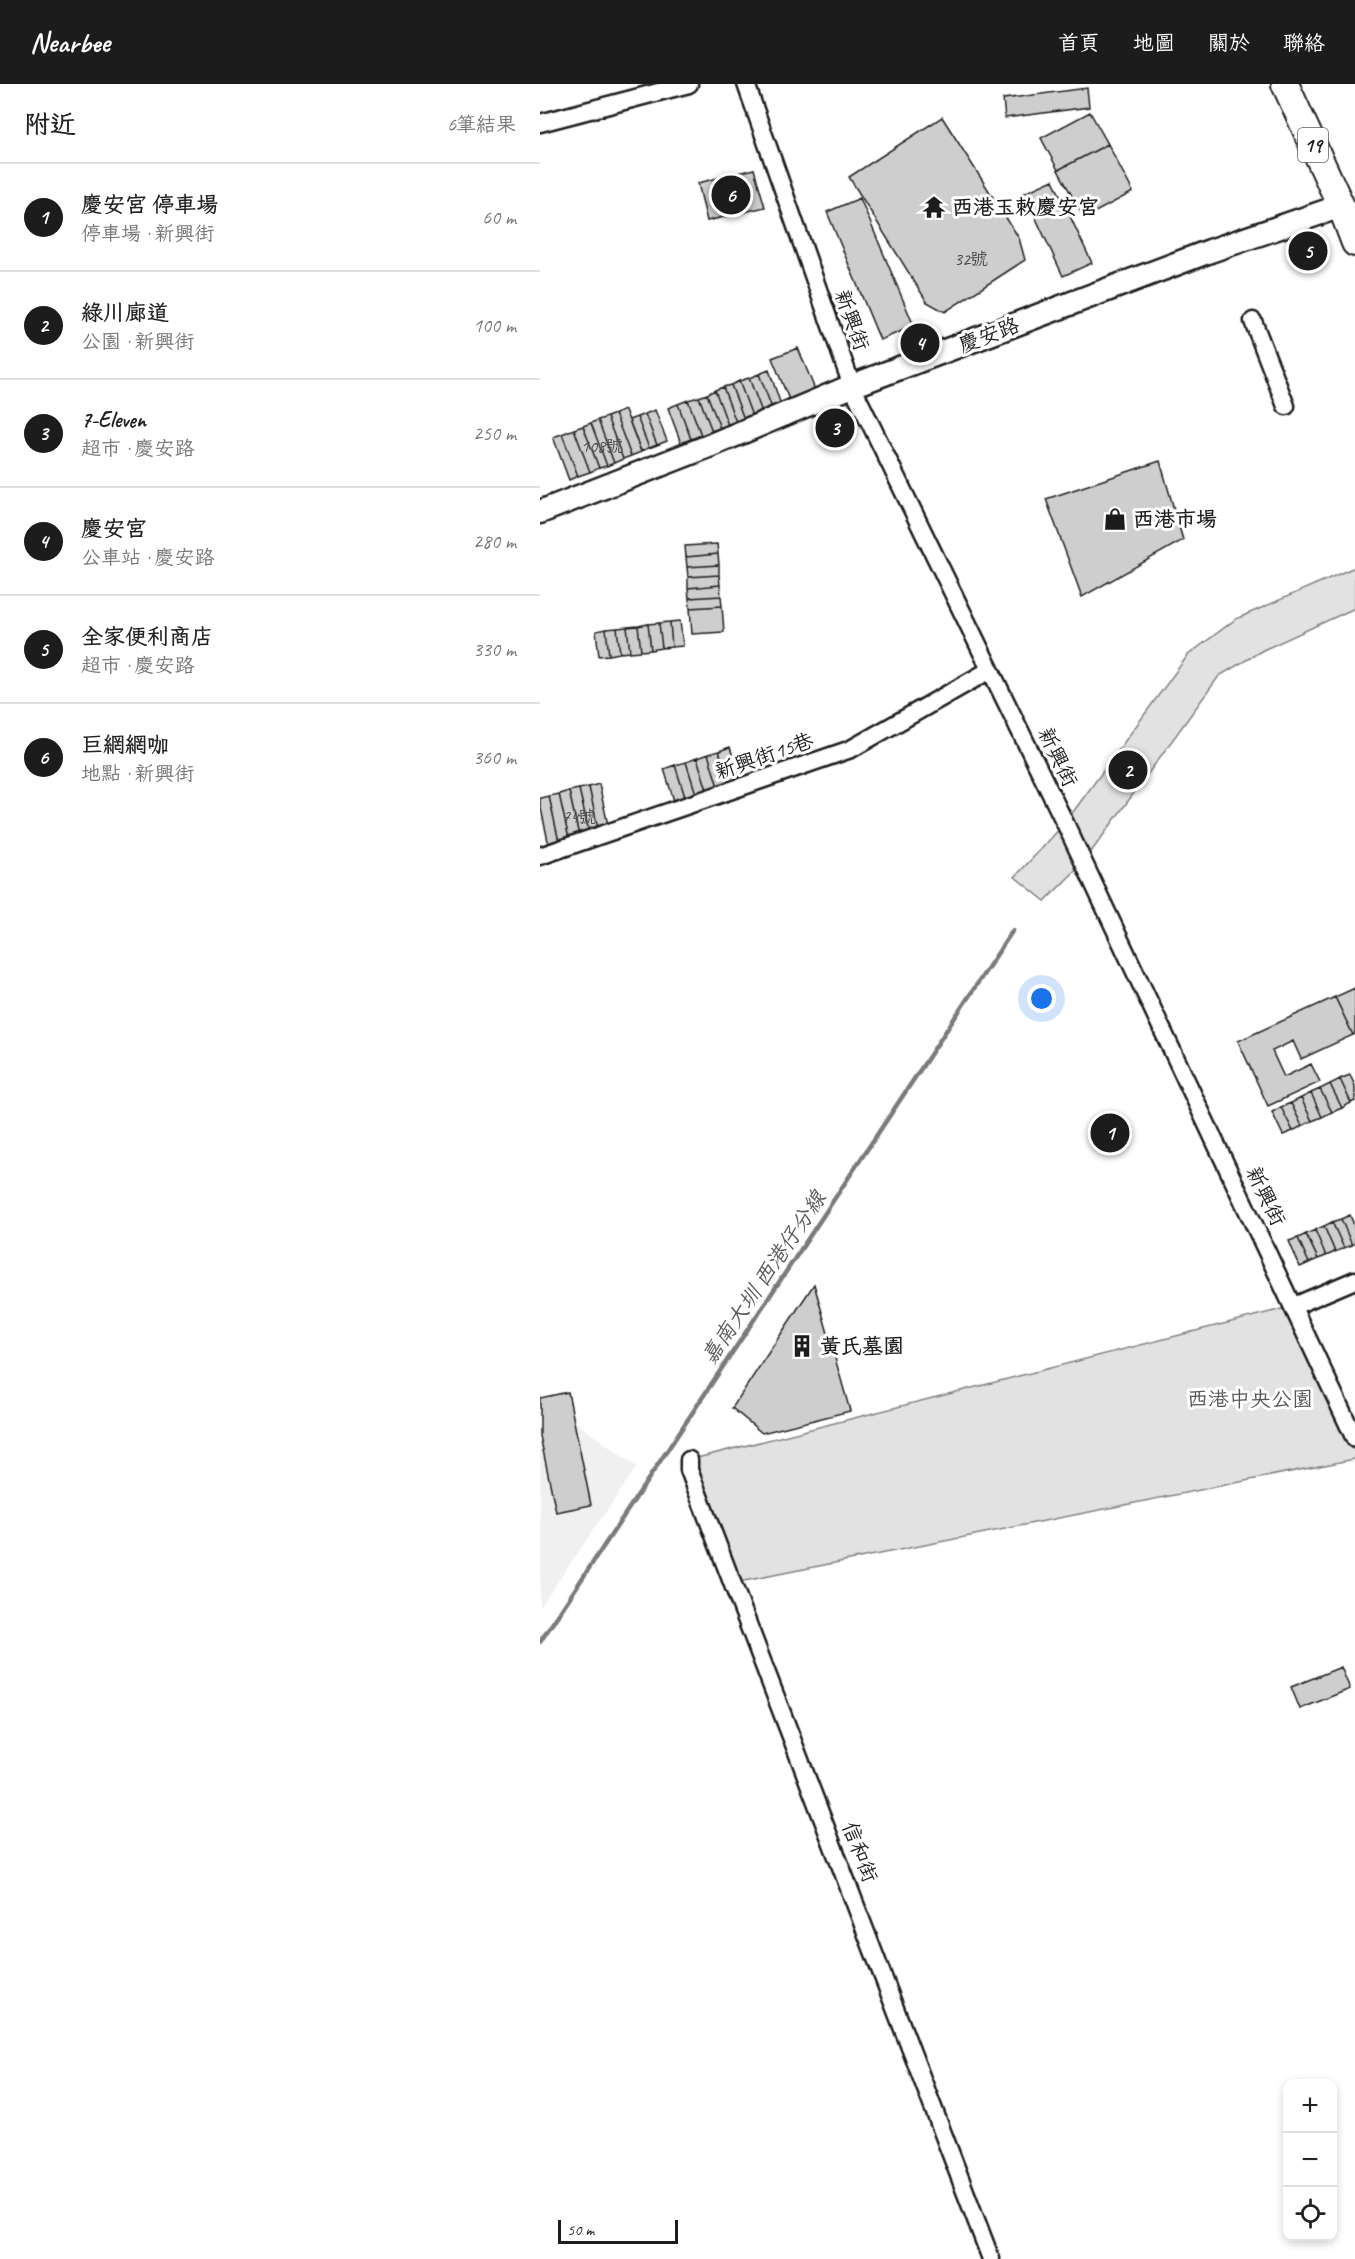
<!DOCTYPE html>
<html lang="zh-TW">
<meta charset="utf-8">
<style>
:root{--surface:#fff;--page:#f6f6f6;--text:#222;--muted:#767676;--line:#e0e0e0;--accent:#1c1c1c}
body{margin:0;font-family:Caveat,"LXGW WenKai TC",sans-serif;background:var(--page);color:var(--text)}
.controls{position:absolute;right:18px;bottom:18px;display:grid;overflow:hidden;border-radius:12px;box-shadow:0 3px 9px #0003}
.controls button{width:54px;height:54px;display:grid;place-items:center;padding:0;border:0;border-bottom:2px solid var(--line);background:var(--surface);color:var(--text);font:30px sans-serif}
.scale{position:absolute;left:18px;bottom:15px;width:120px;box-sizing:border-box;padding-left:6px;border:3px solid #1c1c1c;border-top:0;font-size:16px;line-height:21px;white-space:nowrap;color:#1c1c1c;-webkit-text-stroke:4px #fff;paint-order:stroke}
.you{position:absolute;left:502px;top:915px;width:21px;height:21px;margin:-15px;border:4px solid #fff;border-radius:50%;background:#1a73e8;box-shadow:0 0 0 9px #1a73e833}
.badge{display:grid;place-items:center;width:39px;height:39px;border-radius:50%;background:var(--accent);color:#fff;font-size:20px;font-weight:700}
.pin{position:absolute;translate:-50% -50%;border:3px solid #fff;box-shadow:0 2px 6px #0006}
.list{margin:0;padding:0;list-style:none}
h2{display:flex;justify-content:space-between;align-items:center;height:78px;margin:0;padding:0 24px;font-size:26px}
h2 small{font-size:20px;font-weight:400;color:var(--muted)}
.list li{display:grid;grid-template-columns:39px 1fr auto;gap:18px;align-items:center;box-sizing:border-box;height:108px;padding:0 24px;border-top:2px solid var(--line)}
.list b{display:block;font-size:22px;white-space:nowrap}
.list p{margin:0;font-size:20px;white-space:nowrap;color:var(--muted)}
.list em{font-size:20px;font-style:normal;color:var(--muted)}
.icon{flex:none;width:33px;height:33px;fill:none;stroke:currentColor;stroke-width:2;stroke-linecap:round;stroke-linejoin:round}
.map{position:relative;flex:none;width:815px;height:2175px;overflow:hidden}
header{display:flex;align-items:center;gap:36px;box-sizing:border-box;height:84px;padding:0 30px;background:var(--accent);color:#fff}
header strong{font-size:28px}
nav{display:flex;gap:33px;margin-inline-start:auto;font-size:21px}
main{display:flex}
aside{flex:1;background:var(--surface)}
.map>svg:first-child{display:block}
.built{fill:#f0f0f0}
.green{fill:#e2e2e2;stroke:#7f7f7f;stroke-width:1.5}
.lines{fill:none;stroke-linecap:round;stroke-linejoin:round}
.stream{stroke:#7a7a7a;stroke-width:4.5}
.building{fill:#cecece;stroke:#1c1c1c;stroke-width:1.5}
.street-casing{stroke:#1c1c1c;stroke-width:21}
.secondary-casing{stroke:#1c1c1c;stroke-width:27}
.primary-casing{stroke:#1c1c1c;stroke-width:30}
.street{stroke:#fff;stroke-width:16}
.secondary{stroke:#fff;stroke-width:22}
.primary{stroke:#fff;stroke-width:26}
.labels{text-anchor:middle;stroke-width:6;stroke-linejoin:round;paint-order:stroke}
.number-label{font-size:18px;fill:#484848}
.shield{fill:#fff;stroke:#606060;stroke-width:1.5}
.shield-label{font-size:20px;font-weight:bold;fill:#1c1c1c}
.poi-label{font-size:21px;font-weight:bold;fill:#1c1c1c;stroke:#fff;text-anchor:start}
.street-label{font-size:21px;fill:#1c1c1c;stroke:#fff}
.park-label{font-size:21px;fill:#575757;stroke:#fff}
.water-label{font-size:22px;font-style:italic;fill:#5a5a5a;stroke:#fff}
</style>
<header>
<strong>Nearbee</strong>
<nav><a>首頁</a><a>地圖</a><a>關於</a><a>聯絡</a></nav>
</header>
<main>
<aside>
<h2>附近<small>6筆結果</small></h2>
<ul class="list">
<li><span class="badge">1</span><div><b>慶安宮 停車場</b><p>停車場 · 新興街</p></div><em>60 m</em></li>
<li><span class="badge">2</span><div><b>綠川廊道</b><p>公園 · 新興街</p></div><em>100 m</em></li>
<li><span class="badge">3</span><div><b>7-Eleven</b><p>超市 · 慶安路</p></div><em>250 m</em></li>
<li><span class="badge">4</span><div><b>慶安宮</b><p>公車站 · 慶安路</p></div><em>280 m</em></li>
<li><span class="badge">5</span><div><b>全家便利商店</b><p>超市 · 慶安路</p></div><em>330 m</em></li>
<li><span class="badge">6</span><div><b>巨網網咖</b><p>地點 · 新興街</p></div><em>360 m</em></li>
</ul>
</aside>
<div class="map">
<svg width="815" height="2175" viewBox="0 0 815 2175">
<rect width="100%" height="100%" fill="#fff"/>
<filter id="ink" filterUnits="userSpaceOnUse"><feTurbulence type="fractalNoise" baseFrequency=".0167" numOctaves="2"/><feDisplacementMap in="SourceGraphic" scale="12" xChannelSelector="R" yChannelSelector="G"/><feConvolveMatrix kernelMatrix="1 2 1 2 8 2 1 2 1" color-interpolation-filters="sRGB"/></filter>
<g filter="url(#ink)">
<path class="built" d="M19,1326L97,1383L0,1523V1327Z"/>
<path class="green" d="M815,483V524L723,566L679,592L543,779L505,817L475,793L525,739L648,571L696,535Z
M754,1222L815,1354V1375L194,1499L149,1376Z"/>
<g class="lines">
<path class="stream" d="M0,1558L473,846"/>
</g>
<path class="building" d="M547,4L549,23L465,34L463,15Z
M550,28L568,60L518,86L501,54Z
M402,33L479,154L485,176L405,228L387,218L309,93Z
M568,60L593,108L544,134L518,86Z
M214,85L225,123L167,137L158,99Z
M513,96L552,179L523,192L484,109Z
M320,114L374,242L340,256L287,128Z
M258,264L276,308L250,318L232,274Z
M229,286L241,321L232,324L219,290Z
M219,290L232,324L222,328L209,294Z
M209,294L222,328L212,332L199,297Z
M199,297L212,332L204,335L191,301Z
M191,301L204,335L196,338L183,303Z
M183,303L196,338L188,341L175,306Z
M175,306L188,341L180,344L167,310Z
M167,310L180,344L172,347L159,313Z
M159,313L172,347L161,351L148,316Z
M148,316L161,351L151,355L138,320Z
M138,320L151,355L141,359L128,324Z
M85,326L101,368L91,372L75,330Z
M115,326L127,357L117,361L105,330Z
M75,330L91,372L83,375L67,333Z
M105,330L117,361L109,364L97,333Z
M67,333L83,375L74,379L58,336Z
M97,333L109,364L101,367L89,336Z
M58,336L74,379L67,382L51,339Z
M51,339L67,382L59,384L43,342Z
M43,342L59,384L50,388L34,345Z
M34,345L50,388L38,392L22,350Z
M22,350L38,392L29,396L13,353Z
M620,377L643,456L542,513L506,415Z
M177,460L178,470L146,473L145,462Z
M178,470L179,481L147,483L146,473Z
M179,481V491L148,493L147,483Z
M179,491L180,501L148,504V493Z
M180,501L181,512L149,514L148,504Z
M181,512L182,522L150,524L149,514Z
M182,522L184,548L152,550L150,524Z
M140,537L143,562L132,563L130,538Z
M130,538L132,563L122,564L119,539Z
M119,539L122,564L111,566L108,540Z
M108,540L111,566L101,567L98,542Z
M98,542L101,567L90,568L87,543Z
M87,543L90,568L80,569L77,544Z
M77,544L80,569L69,571L66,545Z
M66,545L69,571L59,572L56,547Z
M190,663L201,699L190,702L179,667Z
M179,667L190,702L179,706L168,670Z
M168,670L179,706L168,709L157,674Z
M157,674L168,709L157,713L146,678Z
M146,678L157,713L146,716L135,681Z
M135,681L146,716L135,720L124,685Z
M59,700L68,741L58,745L49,703Z
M49,703L58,745L49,748L39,705Z
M39,705L49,748L39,752L29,707Z
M29,707L39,752L29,755L19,710Z
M19,710L29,755L19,758L9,712Z
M9,712L19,758L9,762L0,720V714Z
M815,904V950L813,951L795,913Z
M795,913L813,951L761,975L753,957L732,967L744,993L771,980L780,998L728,1022L698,957Z
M810,991L815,1002V1017L811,1019L800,995Z
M800,995L811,1019L802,1024L790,1000Z
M790,1000L802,1024L792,1028L780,1005Z
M780,1005L792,1028L782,1033L771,1009Z
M771,1009L782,1033L772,1037L761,1014Z
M761,1014L772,1037L762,1042L751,1019Z
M751,1019L762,1042L753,1047L741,1023Z
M741,1023L753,1047L743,1051L732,1028Z
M810,1131L815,1144V1159L812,1161L801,1135Z
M801,1135L812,1161L804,1164L792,1138Z
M792,1138L804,1164L795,1168L784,1142Z
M784,1142L795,1168L786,1172L775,1146Z
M775,1146L786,1172L778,1175L766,1150Z
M766,1150L778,1175L769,1179L758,1154Z
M758,1154L769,1179L760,1183L749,1157Z
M274,1200L310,1327L222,1349L192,1324Z
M28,1308L51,1421L16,1428L0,1352V1314Z
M801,1583L810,1605L760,1625L751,1603Z"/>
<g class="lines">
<g class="street-casing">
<path id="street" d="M206,0L312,302L525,739L815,1355
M0,39L149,0
M713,237L746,322
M0,772L311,665L450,586
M754,1222L815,1196
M149,1376V1386L451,2175"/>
</g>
<g class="secondary-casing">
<path id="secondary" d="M0,428L169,362L312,302L670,167L801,122"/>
</g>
<g class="primary-casing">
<path id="primary" d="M745,0L801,122L815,159"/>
</g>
<use href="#street" class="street"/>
<use href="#secondary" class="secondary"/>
<use href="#primary" class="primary"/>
</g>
</g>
<defs>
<g id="temple-bare" transform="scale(1.8)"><path d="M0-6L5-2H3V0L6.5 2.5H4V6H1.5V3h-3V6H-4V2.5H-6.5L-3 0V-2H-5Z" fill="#1c1c1c" stroke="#fff" stroke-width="2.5" paint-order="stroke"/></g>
<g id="shop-bare" transform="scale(1.8)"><path d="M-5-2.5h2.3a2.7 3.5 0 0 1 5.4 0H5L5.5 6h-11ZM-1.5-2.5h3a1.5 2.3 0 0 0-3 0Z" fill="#1c1c1c" stroke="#fff" stroke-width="2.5" paint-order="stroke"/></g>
<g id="building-bare" transform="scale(1.8)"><path d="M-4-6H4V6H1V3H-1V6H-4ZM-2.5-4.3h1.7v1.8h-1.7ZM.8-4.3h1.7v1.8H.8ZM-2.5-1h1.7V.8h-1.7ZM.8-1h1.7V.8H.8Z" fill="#1c1c1c" stroke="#fff" stroke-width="2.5" paint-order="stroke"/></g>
</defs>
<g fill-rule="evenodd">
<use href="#temple-bare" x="394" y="123"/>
<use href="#shop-bare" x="575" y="435"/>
<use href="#building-bare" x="262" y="1262"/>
</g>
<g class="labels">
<g class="number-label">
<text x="431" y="181">32號</text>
<text x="62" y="368">108號</text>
<text x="39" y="739">74號</text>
</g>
<rect class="shield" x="758" y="44" width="30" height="34" rx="4.5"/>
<g class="shield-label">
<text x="773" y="68">19</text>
</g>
<g class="poi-label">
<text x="412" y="130">西港玉敇慶安宮</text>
<text x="593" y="442">西港市場</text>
<text x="280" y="1269">黃氏墓園</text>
</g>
<g class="street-label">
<text transform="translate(312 236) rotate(70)" y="7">新興街</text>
<text transform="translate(449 251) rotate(-21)" y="7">慶安路</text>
<text transform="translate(224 672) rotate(-19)" y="7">新興街15巷</text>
<text transform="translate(518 673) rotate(64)" y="7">新興街</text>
<text transform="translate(726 1112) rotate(64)" y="7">新興街</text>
<text transform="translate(320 1768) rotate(69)" y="7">信和街</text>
</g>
<g class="park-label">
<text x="710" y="1322">西港中央公園</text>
</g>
<g class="water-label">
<text transform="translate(223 1193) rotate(-56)" y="8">嘉南大圳 西港仔分線</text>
</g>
</g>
</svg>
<div class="controls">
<button>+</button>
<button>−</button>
<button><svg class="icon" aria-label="locate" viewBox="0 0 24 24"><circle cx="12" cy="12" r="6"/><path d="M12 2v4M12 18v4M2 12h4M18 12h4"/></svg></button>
</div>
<div class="scale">50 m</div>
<div class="you"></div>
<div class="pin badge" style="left:570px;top:1049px">1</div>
<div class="pin badge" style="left:588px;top:686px">2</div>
<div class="pin badge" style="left:295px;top:344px">3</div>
<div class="pin badge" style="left:380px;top:259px">4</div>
<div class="pin badge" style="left:768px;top:167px">5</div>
<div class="pin badge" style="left:191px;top:111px">6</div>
</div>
</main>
